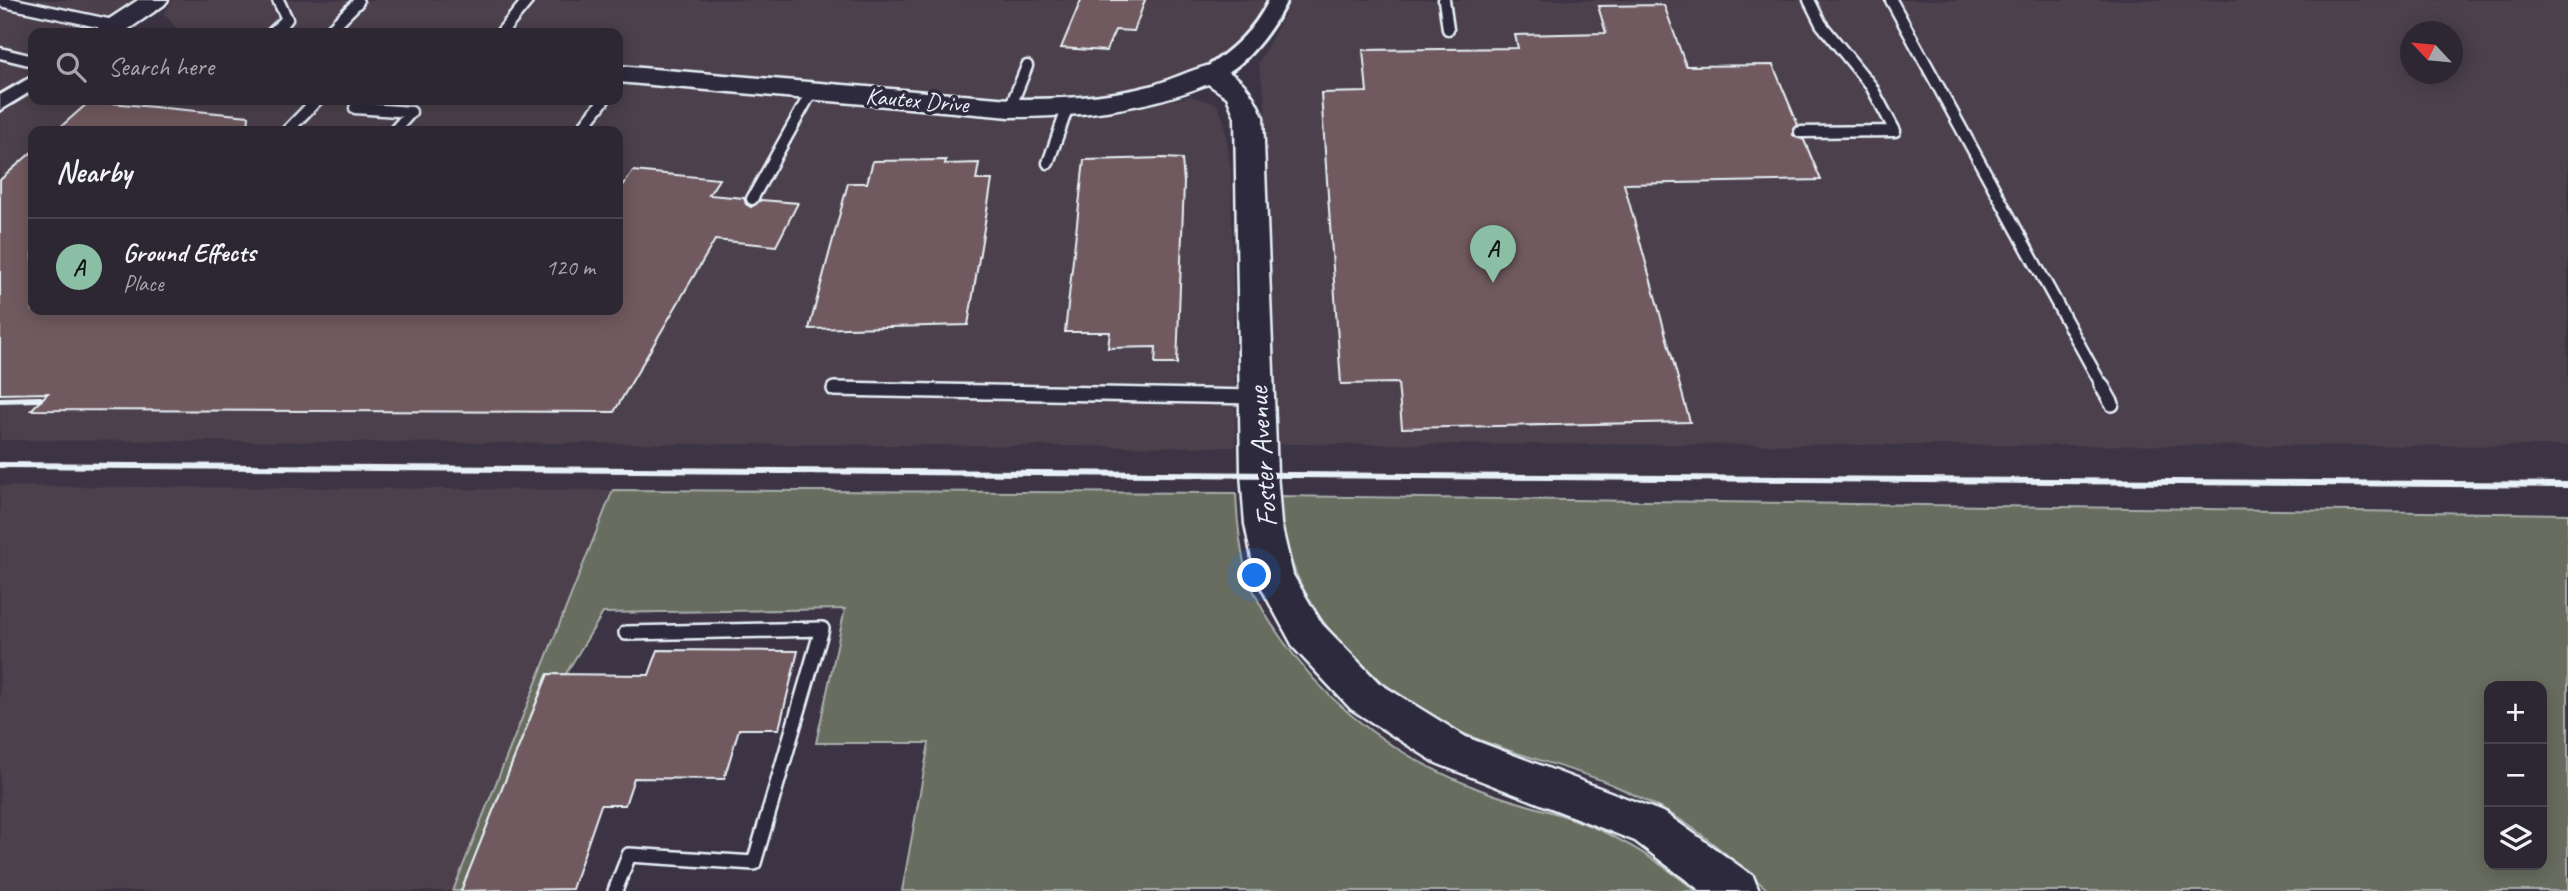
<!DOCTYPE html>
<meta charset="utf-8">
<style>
:root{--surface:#2d2733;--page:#39333f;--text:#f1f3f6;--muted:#a7a5ac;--line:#48444e;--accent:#8abfa5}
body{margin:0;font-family:Caveat,sans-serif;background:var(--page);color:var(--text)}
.controls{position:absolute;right:21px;bottom:21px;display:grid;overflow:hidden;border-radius:14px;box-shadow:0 4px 18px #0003}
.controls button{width:63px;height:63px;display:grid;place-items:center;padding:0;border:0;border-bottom:2px solid var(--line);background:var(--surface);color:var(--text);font:35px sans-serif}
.compass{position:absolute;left:2400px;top:21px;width:63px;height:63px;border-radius:50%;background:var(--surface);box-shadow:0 4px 18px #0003;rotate:296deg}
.you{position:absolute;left:1255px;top:576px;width:24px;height:24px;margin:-18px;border:5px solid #fff;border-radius:50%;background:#1a73e8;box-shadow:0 0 0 10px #1a73e833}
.badge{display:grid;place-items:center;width:46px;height:46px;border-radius:50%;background:var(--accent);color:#111;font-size:23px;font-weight:700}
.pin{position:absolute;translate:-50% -58px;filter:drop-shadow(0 2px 4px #0008)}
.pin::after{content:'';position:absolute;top:37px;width:24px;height:21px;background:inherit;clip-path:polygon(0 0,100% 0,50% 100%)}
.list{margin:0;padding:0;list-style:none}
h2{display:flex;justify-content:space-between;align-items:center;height:91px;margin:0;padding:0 28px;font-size:30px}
h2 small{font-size:23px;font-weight:400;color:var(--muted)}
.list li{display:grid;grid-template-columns:46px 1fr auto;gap:21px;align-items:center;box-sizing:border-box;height:98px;padding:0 28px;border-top:2px solid var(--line)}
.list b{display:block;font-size:26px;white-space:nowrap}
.list p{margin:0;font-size:23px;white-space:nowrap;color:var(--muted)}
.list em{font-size:23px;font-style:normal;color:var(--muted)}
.icon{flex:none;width:38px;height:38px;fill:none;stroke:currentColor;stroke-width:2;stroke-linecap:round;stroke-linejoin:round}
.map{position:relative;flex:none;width:2568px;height:891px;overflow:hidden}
.search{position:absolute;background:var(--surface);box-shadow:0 4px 18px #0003;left:28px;top:28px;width:595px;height:77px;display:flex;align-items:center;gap:18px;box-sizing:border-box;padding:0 24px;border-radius:14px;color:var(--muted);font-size:26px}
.panel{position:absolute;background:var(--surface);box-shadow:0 4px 18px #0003;left:28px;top:126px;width:595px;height:189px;border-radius:14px}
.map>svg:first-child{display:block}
.built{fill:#4c3f4c;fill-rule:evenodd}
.green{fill:#676d5f;stroke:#a8afac;stroke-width:2;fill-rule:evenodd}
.building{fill:#705a5f;stroke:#e8f1f8;stroke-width:2}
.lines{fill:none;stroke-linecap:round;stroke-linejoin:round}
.lane-far1-casing{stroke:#e8f1f8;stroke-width:15}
.lane-casing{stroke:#e8f1f8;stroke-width:18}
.street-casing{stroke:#e8f1f8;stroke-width:6}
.secondary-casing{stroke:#e8f1f8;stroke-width:5}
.lane-far1{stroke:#2f2a3d;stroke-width:10}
.lane{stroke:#2f2a3d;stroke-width:13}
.street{fill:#2f2a3d;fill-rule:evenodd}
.secondary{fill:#2f2a3d;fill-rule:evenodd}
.rail{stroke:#e8f1f8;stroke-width:6}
.labels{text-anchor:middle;stroke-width:7;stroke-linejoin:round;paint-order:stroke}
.far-street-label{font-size:24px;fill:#e8f1f8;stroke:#2f2a3d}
.street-label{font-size:30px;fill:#e8f1f8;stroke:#2f2a3d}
</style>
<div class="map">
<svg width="2568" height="891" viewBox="0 0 2568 891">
<rect width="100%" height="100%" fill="#3c3444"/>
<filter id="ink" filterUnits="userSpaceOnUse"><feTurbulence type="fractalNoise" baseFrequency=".0143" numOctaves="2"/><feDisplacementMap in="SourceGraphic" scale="14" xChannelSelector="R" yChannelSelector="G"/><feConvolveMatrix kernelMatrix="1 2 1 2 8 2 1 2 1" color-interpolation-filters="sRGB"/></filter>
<g filter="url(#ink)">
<path class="built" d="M0,0H142L93,33H33V73L0,95Z
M173,0H1266L1252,29L1204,66L1133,93L1046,103L618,66V33H230L178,29L164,14Z
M1289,0H2568V446L1278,444L1265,98L1258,63L1284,16ZM2410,32H2452V74H2410Z
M618,82L1004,116H1077L1128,110L1191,96L1217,104L1224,121L1231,170L1236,447L0,440V113L33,90V100H618ZM33,131H618V310H33Z
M0,486L613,490L453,891H0Z"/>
<path class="green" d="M613,490L1236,493C1237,518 1239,542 1245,567C1252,592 1266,617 1281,638C1330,708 1396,757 1476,788C1505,800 1537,807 1567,817C1614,833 1658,860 1696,891H902L929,743H816L845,609L603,613L565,675H547L461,891H453Z
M1278,496L2568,514V891H1769C1733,860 1697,826 1654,805C1637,796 1619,787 1601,780C1553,763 1502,751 1455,730C1436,722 1418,708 1401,696C1331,646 1284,584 1278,496ZM2489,686H2542V865H2489Z"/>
<path class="building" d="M1081,0H1145L1134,31L1115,30L1106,51L1061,48Z
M1664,5L1686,66L1773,65L1798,125L1793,129V135L1804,140L1821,180L1624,184L1690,422L1402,428L1398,383L1341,384L1321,93L1367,92L1363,50L1518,48L1515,35L1606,33L1598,6Z
M90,101L249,116L248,131H56Z
M33,151V310H618V193L633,171L719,179L709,195L744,198L746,204L751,207L761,200L798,203L776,246L715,240L614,412L31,410L48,393L0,394V180Z
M1165,158L1182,159L1184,183L1177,364H1155L1156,347L1108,348L1110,332H1065L1084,160Z
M946,160L945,164L979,163L976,180H992L968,325L809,329L848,183H867L873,161Z
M658,650L798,651L779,729H739L724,779L634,778L625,805H601L572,889L461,891L548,674L649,675Z"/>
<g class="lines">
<g class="lane-far1-casing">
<path id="lane-far1" d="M1444,0L1448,29
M1891,0L2102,386
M0,1L117,26
M272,33L287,19L278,0
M327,33L358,2
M501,33L528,0
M0,53L33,61
M363,100L355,108L411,112L394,131
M1010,108L1027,66
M287,131L317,100
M580,131L604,100
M1800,132L1895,131L1871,86L1821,24L1809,0
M1048,163L1067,109
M752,199L812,91"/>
</g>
<g class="lane-casing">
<path id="lane" d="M2101,384L2112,404
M834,389L1254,397
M615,891L629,855L754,863L822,629L626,633"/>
</g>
<g class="street-casing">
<path id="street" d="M1269,0H1287C1276,24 1235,85 1204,77L1201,73L1204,69C1232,50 1254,31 1269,0Z
M33,76V90L0,110V95Z"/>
</g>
<g class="secondary-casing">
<path id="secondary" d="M138,0H168L164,5L123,33H97L96,31L100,25Z
M1211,65C1239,72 1253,92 1263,117L1277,473L1281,524L1293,575L1322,624L1379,683L1466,737L1665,813L1753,876L1759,891H1701L1635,841L1436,763L1351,709L1294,648L1256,578L1245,524L1241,473L1235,117L1227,97L1208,84C1145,110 1078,117 1010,117L618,82V66L1010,99C1057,99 1104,98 1150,86C1171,80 1190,70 1211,65Z"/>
</g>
<use href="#lane-far1" class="lane-far1"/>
<use href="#lane" class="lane"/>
<use href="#street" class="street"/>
<use href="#secondary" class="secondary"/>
<path class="rail" d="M0,400L40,399
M0,465L2568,485"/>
</g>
</g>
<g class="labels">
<g class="far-street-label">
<text transform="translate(917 100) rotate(5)" y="8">Kautex Drive</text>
</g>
<g class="street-label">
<text transform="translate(1262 457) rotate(-94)" y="10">Foster Avenue</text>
</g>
</g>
</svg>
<div class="controls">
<button>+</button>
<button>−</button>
<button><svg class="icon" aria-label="layers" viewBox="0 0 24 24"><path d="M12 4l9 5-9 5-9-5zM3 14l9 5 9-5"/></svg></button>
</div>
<svg class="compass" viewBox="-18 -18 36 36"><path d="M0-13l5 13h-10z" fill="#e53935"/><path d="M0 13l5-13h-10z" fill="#a7a5ac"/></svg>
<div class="you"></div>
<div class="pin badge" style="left:1493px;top:283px">A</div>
<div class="search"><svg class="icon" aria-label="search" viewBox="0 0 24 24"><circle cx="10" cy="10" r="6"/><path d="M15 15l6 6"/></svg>Search here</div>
<section class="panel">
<h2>Nearby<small></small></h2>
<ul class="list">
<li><span class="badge">A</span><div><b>Ground Effects</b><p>Place</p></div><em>120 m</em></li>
</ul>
</section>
</div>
